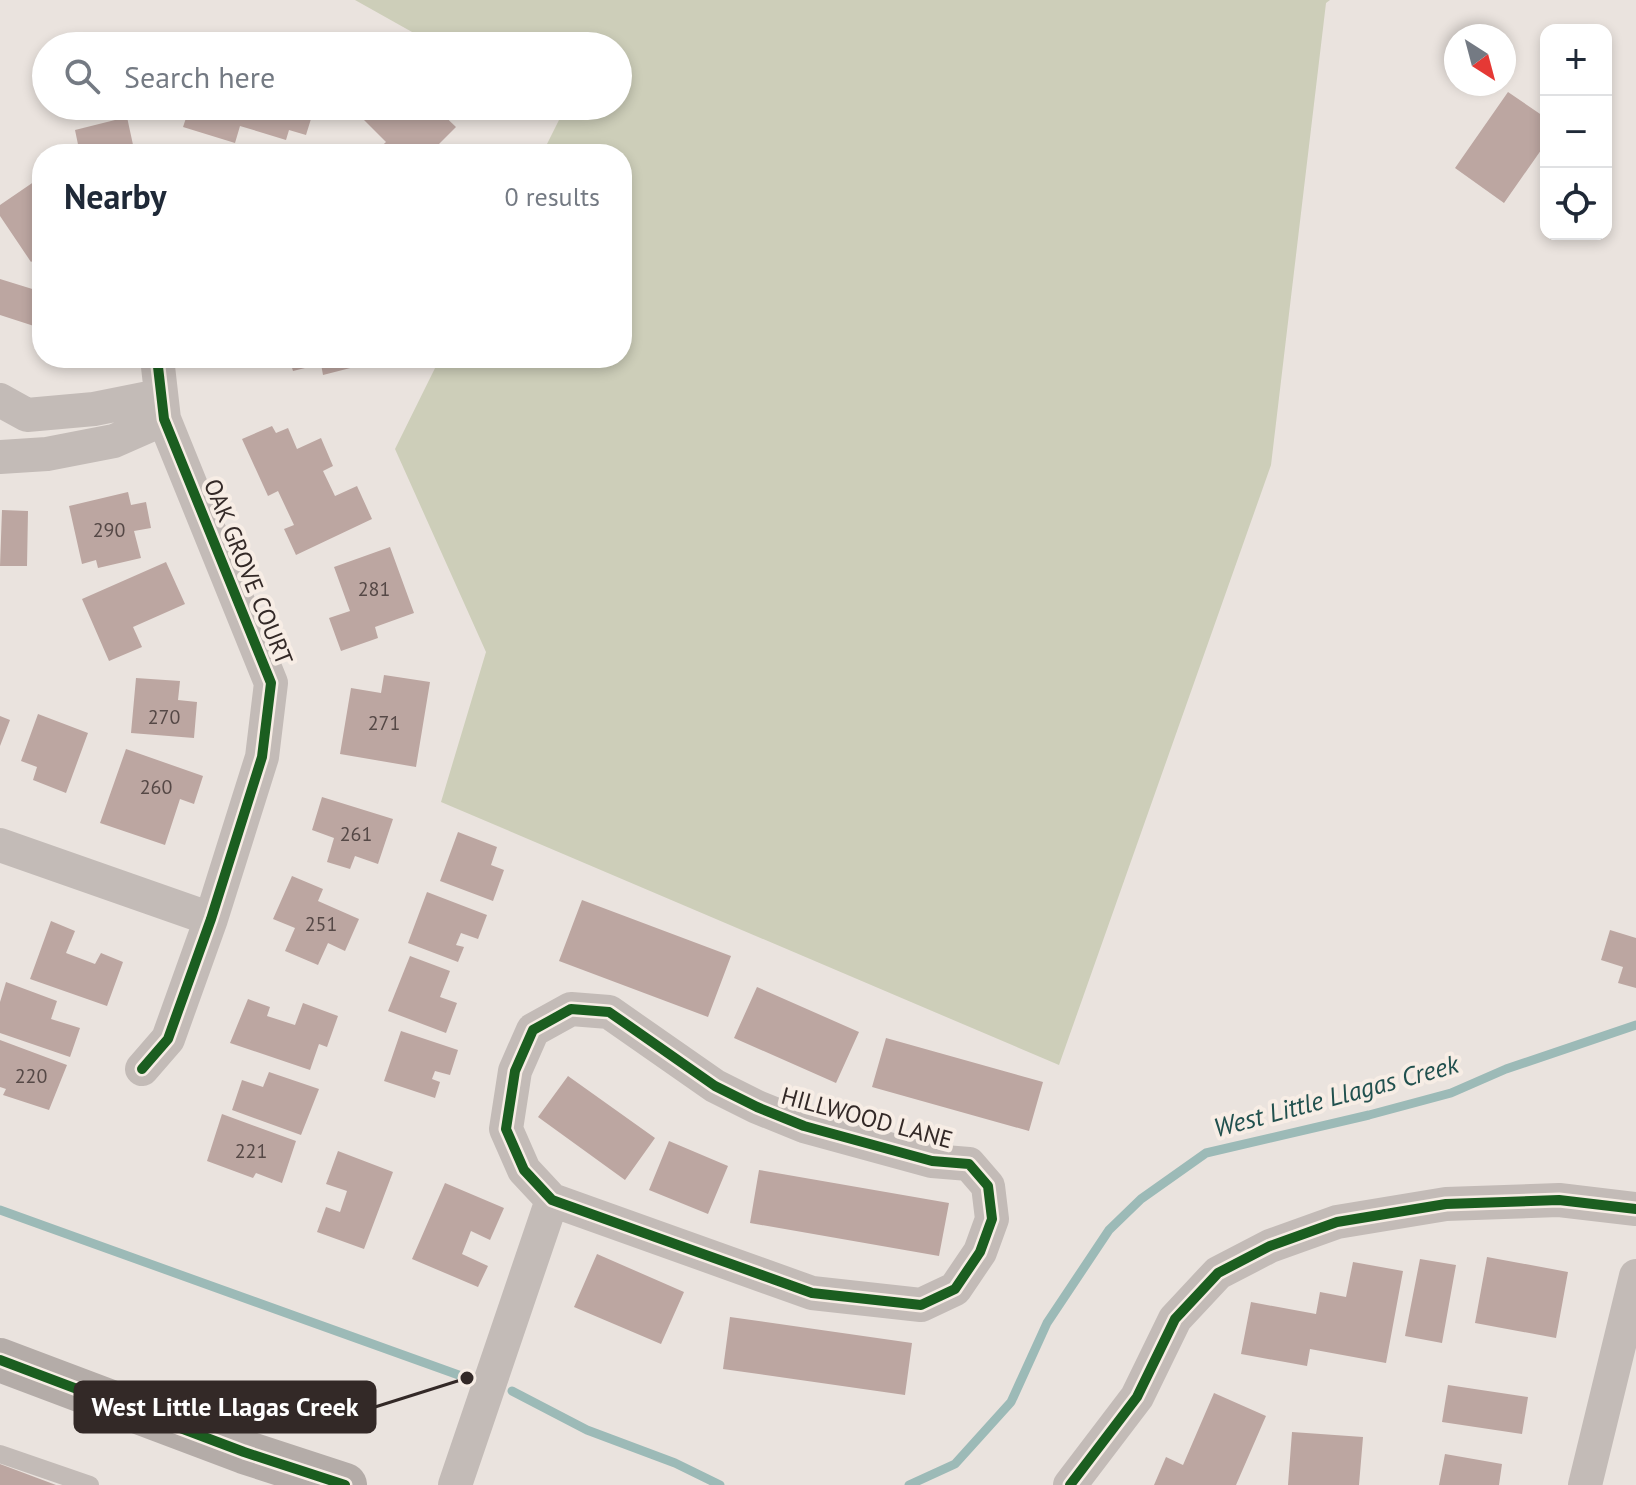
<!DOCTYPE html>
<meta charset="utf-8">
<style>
:root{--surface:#fff;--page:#f6f6f7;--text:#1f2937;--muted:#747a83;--line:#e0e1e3}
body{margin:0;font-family:"PT Sans",sans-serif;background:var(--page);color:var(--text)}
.controls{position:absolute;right:24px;top:24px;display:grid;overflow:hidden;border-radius:16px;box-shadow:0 4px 12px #0003}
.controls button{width:72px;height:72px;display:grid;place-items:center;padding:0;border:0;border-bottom:2px solid var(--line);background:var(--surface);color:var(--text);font:40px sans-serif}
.compass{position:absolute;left:1444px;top:24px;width:72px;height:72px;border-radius:50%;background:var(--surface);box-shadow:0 4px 12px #0003;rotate:144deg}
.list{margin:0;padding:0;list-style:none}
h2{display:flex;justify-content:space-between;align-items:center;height:104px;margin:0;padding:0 32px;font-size:34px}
h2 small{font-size:26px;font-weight:400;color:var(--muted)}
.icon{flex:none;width:44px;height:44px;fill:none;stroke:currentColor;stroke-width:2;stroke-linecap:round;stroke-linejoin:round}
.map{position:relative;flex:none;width:1636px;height:1485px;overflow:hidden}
.search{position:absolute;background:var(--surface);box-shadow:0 4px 12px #0003;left:32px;top:32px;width:600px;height:88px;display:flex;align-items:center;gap:20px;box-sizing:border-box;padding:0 28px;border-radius:44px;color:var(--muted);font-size:30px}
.panel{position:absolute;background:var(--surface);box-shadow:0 4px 12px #0003;left:32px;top:144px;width:600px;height:224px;border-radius:32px}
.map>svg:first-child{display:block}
.green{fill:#cdceb9}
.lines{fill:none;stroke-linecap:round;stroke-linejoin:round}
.stream{stroke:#9cbab7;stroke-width:9}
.building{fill:#bca6a1}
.service{stroke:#c3bbb7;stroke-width:18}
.minor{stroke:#c3bbb7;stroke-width:34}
.secondary{stroke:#b4aca8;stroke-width:44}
.cycleway-casing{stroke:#f7ede5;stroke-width:15}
.cycleway{stroke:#1b5e20;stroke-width:10}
.labels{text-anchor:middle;stroke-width:8;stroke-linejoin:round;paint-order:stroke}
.number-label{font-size:20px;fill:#554846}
.street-label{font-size:24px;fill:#332927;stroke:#f7ede5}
.water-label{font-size:26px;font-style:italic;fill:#20504e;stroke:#f7ede5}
.leader{fill:none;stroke:#332927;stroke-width:3}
.callout-dot{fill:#332927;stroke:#f7ede5;stroke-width:3}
.callout{fill:#332927;stroke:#332927;stroke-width:3}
.callout-label{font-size:26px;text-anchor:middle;font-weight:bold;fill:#fff}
</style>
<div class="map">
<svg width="1636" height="1485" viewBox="0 0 1636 1485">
<rect width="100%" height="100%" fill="#eae3de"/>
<path class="green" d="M355,0H1330L1326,3L1271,465L1059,1065L441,802L486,652L395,449L440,358H622V154H542L561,116L545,106H618V46H437Z"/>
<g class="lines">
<path class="stream" d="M0,1210L467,1378
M512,1391L587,1430L675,1463L720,1485
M909,1485L955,1464L1011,1402L1047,1323L1109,1230L1141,1199L1206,1153L1369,1115L1451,1093L1506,1069L1636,1025"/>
</g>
<path class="building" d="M1508,92L1546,118V143L1504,203L1455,168Z
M190,106H315L306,135L289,130L286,140L240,126L235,143L183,127Z
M376,106H434L456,127L429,154H373L386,142L363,119Z
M127,117L135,154H80L75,130Z
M41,177L42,254L31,262L0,216V205Z
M0,279L42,292L34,326L0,315Z
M289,358H365L366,364L323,375L321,364L293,371Z
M272,426L276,433L288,428L297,449L321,438L333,466L323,471L335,496L357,486L372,519L296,555L284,529L294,525L278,491L268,496L242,439Z
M128,492L131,505L146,502L151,528L134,531L141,558L98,568L96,560L82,564L69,506Z
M2,510L28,511L27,566H0Z
M390,547L414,613L375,627L378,638L341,651L329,618L350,611L334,567Z
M166,562L185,604L133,627L142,647L109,661L82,599Z
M384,675L430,682L416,767L340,754L351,688L381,693Z
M136,678L180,681L178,700L197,702L194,738L131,733Z
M38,714L88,733L66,793L33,780L37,767L21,761Z
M0,716L10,720L0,746Z
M126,749L203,776L194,804L180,799L165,845L100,823Z
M322,797L393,819L378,864L355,856L350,869L327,862L334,838L312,830Z
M458,832L497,847L491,865L504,870L493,901L440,881Z
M292,876L323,889L318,901L359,919L345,951L328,943L318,965L285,951L295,928L273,919Z
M427,892L487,915L478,939L461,933L456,945L464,947L458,962L408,943Z
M582,900L731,956L708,1017L559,961Z
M51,921L75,931L66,953L95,964L101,953L123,962L107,1006L30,979Z
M1610,930L1636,938V988L1618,983L1623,967L1601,960Z
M410,956L450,971L440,997L457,1003L446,1033L388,1011Z
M6,982L57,1001L51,1019L80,1028L70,1057L0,1033V1002Z
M757,987L859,1032L836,1083L734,1038Z
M248,999L270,1007L267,1016L295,1025L303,1003L338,1016L327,1047L319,1044L310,1070L230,1043Z
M401,1031L458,1050L450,1075L435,1071L432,1079L440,1082L435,1098L384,1081Z
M886,1038L1043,1082L1029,1131L872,1087Z
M0,1040L67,1065L49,1110L3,1095L6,1089L0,1087Z
M269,1072L319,1089L301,1135L232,1110L242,1080L263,1087Z
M568,1076L655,1138L625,1180L538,1117Z
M222,1114L296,1141L282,1183L256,1173L253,1178L207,1161Z
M669,1141L728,1166L708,1214L649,1190Z
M338,1151L393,1172L364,1249L317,1232L326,1207L340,1212L347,1191L326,1184Z
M759,1170L949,1203L939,1256L750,1223Z
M445,1183L504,1208L490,1240L471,1231L462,1254L488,1266L478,1287L412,1259Z
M597,1254L684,1292L661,1344L574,1307Z
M1487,1257L1568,1272L1556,1338L1475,1323Z
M1420,1259L1456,1265L1442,1343L1405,1336Z
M1353,1262L1403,1271L1386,1363L1310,1349L1307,1366L1241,1354L1251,1302L1316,1314L1320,1292L1346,1297Z
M730,1317L912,1343L905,1395L723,1369Z
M1448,1385L1528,1397L1522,1434L1442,1422Z
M1214,1393L1266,1416L1236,1485H1154L1166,1457L1183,1465Z
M1292,1432L1363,1437L1359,1485H1288Z
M1445,1454L1502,1464L1499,1485H1439Z
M0,1464L56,1485H0Z"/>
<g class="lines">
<path class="service" d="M0,1454L90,1485"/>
<path class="minor" d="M0,400L27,415L94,409L159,396
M0,457L47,454L114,441L164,419
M0,845L211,919
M571,1009L609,1012L715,1086L757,1107L804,1126L932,1161L969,1164L988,1186L992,1219L980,1252L955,1289L921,1305L812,1293L552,1200L524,1170L506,1129L515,1071L533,1030Z
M142,1069L168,1039L211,919L262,757L271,683L164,419L157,358
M455,1485L552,1200
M1070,1485L1137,1397L1175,1319L1218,1273L1270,1246L1337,1222L1446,1204L1559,1200L1636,1209
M1585,1485L1636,1276"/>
<path class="secondary" d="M0,1360L244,1452L345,1485"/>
<g class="cycleway-casing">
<path id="cycleway" d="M571,1009L609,1012L715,1086L757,1107L804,1126L932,1161L969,1164L988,1186L992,1219L980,1252L955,1289L921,1305L812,1293L552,1200L524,1170L506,1129L515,1071L533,1030Z
M142,1069L168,1039L211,919L262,757L271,683L164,419L157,358
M0,1360L244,1452L345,1485
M1070,1485L1137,1397L1175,1319L1218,1273L1270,1246L1337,1222L1446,1204L1559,1200L1636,1209"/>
</g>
<use href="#cycleway" class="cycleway"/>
</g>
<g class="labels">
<g class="number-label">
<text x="109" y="537">290</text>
<text x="374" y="596">281</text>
<text x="164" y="724">270</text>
<text x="384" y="730">271</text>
<text x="156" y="794">260</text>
<text x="356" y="841">261</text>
<text x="321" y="931">251</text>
<text x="31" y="1083">220</text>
<text x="251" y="1158">221</text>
</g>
<g class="street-label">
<text transform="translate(248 572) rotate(68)" y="8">OAK GROVE COURT</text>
<text transform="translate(867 1118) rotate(15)" y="8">HILLWOOD LANE</text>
</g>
<g class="water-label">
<text transform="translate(1336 1096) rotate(-15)" y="9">West Little Llagas Creek</text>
</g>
</g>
<path class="leader" d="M467 1378L375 1407"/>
<circle class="callout-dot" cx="467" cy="1378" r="8"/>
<rect class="callout" x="75" y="1382" width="300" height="50" rx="8"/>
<g class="callout-label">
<text x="225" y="1416">West Little Llagas Creek</text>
</g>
</svg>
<div class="controls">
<button>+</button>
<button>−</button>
<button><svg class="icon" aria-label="locate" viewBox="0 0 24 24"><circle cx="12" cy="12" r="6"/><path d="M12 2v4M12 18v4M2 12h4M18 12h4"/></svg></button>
</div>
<svg class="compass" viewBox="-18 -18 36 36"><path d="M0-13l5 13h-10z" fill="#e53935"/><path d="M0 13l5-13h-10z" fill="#747a83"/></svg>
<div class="search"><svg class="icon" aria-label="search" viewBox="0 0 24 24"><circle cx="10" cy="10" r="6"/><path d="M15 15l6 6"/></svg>Search here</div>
<section class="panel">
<h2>Nearby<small>0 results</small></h2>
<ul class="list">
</ul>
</section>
</div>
